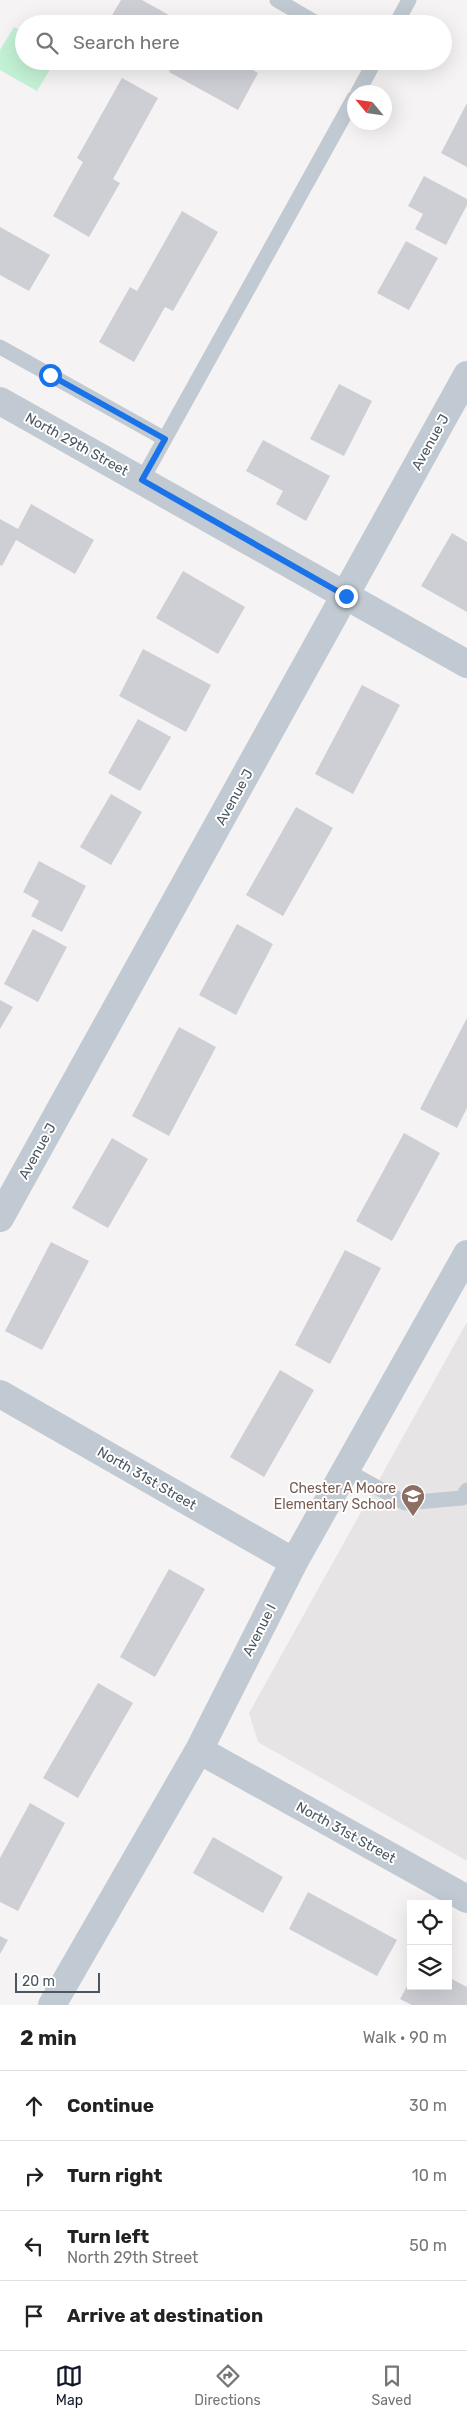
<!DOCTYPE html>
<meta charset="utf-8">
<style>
:root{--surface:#fff;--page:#f2f2f2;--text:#222;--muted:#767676;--line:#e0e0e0;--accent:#111827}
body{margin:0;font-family:Rubik,sans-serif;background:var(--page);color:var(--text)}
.controls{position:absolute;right:15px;bottom:15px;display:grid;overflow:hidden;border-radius:0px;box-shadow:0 5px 20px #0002}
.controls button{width:45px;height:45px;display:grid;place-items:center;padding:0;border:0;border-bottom:1px solid var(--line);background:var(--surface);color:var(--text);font:25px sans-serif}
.compass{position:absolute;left:347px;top:85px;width:45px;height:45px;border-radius:50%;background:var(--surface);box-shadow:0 5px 20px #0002;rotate:299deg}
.scale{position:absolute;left:15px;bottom:12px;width:85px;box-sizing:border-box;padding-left:5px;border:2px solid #4a5661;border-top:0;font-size:14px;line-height:18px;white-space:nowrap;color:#4a5661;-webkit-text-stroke:4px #fff;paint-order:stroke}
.stop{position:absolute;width:15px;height:15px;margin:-11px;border:4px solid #1a73e8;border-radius:50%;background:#fff}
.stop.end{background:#1a73e8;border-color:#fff;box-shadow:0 1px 5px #0008}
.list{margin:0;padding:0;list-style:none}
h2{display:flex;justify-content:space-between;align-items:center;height:65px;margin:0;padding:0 20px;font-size:21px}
h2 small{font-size:16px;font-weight:400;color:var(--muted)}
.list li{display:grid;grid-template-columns:32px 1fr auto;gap:15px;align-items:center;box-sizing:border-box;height:70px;padding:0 20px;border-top:1px solid var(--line)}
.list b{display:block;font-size:19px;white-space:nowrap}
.list p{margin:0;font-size:16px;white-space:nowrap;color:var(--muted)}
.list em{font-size:16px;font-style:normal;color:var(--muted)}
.icon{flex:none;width:28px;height:28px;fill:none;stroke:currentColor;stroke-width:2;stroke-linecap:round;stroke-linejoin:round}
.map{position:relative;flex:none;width:467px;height:2005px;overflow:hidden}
.search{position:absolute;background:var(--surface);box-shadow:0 5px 20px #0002;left:15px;right:15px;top:15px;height:55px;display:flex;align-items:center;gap:12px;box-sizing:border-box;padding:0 18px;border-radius:28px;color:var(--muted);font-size:19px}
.sheet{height:345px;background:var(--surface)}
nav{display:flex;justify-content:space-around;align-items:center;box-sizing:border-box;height:70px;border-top:1px solid var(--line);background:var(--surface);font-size:14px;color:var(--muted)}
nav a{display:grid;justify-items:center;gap:2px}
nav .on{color:var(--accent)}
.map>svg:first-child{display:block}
.education{fill:#e6e4e5}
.green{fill:#c3f1d5}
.building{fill:#cdcfd5}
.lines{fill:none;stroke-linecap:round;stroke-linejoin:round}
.service{stroke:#c1cad2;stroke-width:15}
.minor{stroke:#c1cad2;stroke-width:28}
.tertiary{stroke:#c1cad2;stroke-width:28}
.route{stroke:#1a73e8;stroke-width:6}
.labels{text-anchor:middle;stroke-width:4;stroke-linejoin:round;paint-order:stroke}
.street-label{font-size:14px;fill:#4a5661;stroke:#fff}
.education-label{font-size:14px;fill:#785e54;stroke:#fff;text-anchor:end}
</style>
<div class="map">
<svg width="467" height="2005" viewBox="0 0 467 2005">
<rect width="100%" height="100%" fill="#f5f3f3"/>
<path class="education" d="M467,1322V1861L258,1742L249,1713Z"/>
<path class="green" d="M14,27L24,32V61H55L37,91L0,70V50Z"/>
<path class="building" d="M121,0H142L185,24H107Z
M168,61H237L258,73L238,110L169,72L173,64Z
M122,78L158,98L113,179L120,183L89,237L53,216L83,162L77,158Z
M467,103V167L441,153Z
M424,176L467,199V205L446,245L415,229L423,214L408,206Z
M182,211L218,232L173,311L165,307L134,362L99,342L130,287L137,291Z
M0,227L50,255L29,291L0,275Z
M406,241L438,258L409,310L377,293Z
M339,384L372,401L344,456L310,439Z
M263,440L330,476L306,521L276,504L283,491L246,471Z
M31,504L94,540L75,574L16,540L2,566L0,565V519L18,529Z
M452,533L467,542V612L421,586Z
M183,571L245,607L218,654L156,618Z
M143,649L211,685L186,732L119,696Z
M362,685L400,705L353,794L315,774Z
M138,719L171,737L140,791L108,773Z
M111,794L142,812L111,865L80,847Z
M296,807L333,828L283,916L246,895Z
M39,861L86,886L62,932L31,916L39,901L23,892Z
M237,924L273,944L236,1015L199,995Z
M33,929L67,947L38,1002L4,984Z
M0,1000L13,1007L0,1029Z
M467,1018V1108L457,1128L420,1109Z
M179,1027L216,1047L169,1136L132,1116Z
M404,1133L440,1153L392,1241L356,1221Z
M112,1138L148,1159L108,1228L72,1208Z
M51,1242L89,1261L42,1350L5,1331Z
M345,1250L381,1268L330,1364L295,1345Z
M280,1370L314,1390L264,1477L230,1457Z
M169,1569L205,1589L155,1677L120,1657Z
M98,1683L133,1703L78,1798L43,1778Z
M30,1803L65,1823L18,1911L0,1902V1858Z
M213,1837L283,1877L263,1913L193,1873Z
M308,1892L397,1940L377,1976L289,1929Z
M0,1936L8,1940L0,1954Z
M448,1977L467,1987V2005H412L400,1999L411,1979V1986H448Z"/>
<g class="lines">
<path class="service" d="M277,0L318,24
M396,24L409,0
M358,92L375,61
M0,347L165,439
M142,480L354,98
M346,1470L405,1503L462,1498L467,1490"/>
<path class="minor" d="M0,1218L467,375
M0,1394L294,1562
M199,1750L467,1899
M52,2005L199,1750L294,1562L467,1254"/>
<path class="tertiary" d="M0,401L467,664"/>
</g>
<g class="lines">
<path class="route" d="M50,375L165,439L142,480L346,596"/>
</g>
<defs>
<g id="school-pin" transform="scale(1.25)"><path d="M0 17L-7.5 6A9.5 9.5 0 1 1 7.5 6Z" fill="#8d6e63" stroke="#fff"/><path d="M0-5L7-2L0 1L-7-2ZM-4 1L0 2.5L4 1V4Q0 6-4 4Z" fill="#fff"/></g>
</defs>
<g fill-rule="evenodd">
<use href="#school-pin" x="413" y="1496"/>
</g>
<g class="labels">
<g class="street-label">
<text transform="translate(430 442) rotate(-61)" y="5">Avenue J</text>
<text transform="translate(77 444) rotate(29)" y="5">North 29th Street</text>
<text transform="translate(234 797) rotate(-61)" y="5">Avenue J</text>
<text transform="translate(37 1151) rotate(-61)" y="5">Avenue J</text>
<text transform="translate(147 1478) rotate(30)" y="5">North 31st Street</text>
<text transform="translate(259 1630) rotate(-63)" y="5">Avenue I</text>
<text transform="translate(346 1832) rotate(29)" y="5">North 31st Street</text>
</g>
<g class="education-label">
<text x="396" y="1493">Chester A Moore<tspan x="396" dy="16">Elementary School</tspan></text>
</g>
</g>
</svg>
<div class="controls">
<button><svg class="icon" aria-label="locate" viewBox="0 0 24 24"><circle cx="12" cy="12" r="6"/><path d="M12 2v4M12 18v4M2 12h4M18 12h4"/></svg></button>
<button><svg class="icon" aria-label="layers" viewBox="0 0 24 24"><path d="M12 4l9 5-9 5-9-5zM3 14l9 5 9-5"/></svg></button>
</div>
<svg class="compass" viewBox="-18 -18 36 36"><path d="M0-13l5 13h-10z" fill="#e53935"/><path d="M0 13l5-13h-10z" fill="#767676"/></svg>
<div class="scale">20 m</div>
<div class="stop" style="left:50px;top:375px"></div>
<div class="stop end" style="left:346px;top:596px"></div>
<div class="search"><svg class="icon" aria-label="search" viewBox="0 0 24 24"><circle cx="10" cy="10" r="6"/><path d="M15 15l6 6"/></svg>Search here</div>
</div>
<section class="sheet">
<h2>2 min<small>Walk · 90 m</small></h2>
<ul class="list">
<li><svg class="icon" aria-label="ahead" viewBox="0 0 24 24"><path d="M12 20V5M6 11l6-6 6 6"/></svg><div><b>Continue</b></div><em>30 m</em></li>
<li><svg class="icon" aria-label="right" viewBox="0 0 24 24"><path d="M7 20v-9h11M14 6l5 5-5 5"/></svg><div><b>Turn right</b></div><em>10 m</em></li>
<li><svg class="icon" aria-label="left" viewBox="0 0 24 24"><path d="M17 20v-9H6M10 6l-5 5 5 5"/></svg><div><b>Turn left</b><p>North 29th Street</p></div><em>50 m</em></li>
<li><svg class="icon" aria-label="arrive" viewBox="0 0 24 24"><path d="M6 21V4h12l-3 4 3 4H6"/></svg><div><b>Arrive at destination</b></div></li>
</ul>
</section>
<nav>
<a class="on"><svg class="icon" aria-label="map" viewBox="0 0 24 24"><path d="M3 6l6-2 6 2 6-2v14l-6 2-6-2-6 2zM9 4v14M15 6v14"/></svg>Map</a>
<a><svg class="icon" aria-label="directions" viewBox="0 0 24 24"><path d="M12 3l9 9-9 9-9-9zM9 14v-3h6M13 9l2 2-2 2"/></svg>Directions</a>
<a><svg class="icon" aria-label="saved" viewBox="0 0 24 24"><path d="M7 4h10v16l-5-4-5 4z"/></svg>Saved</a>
</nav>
